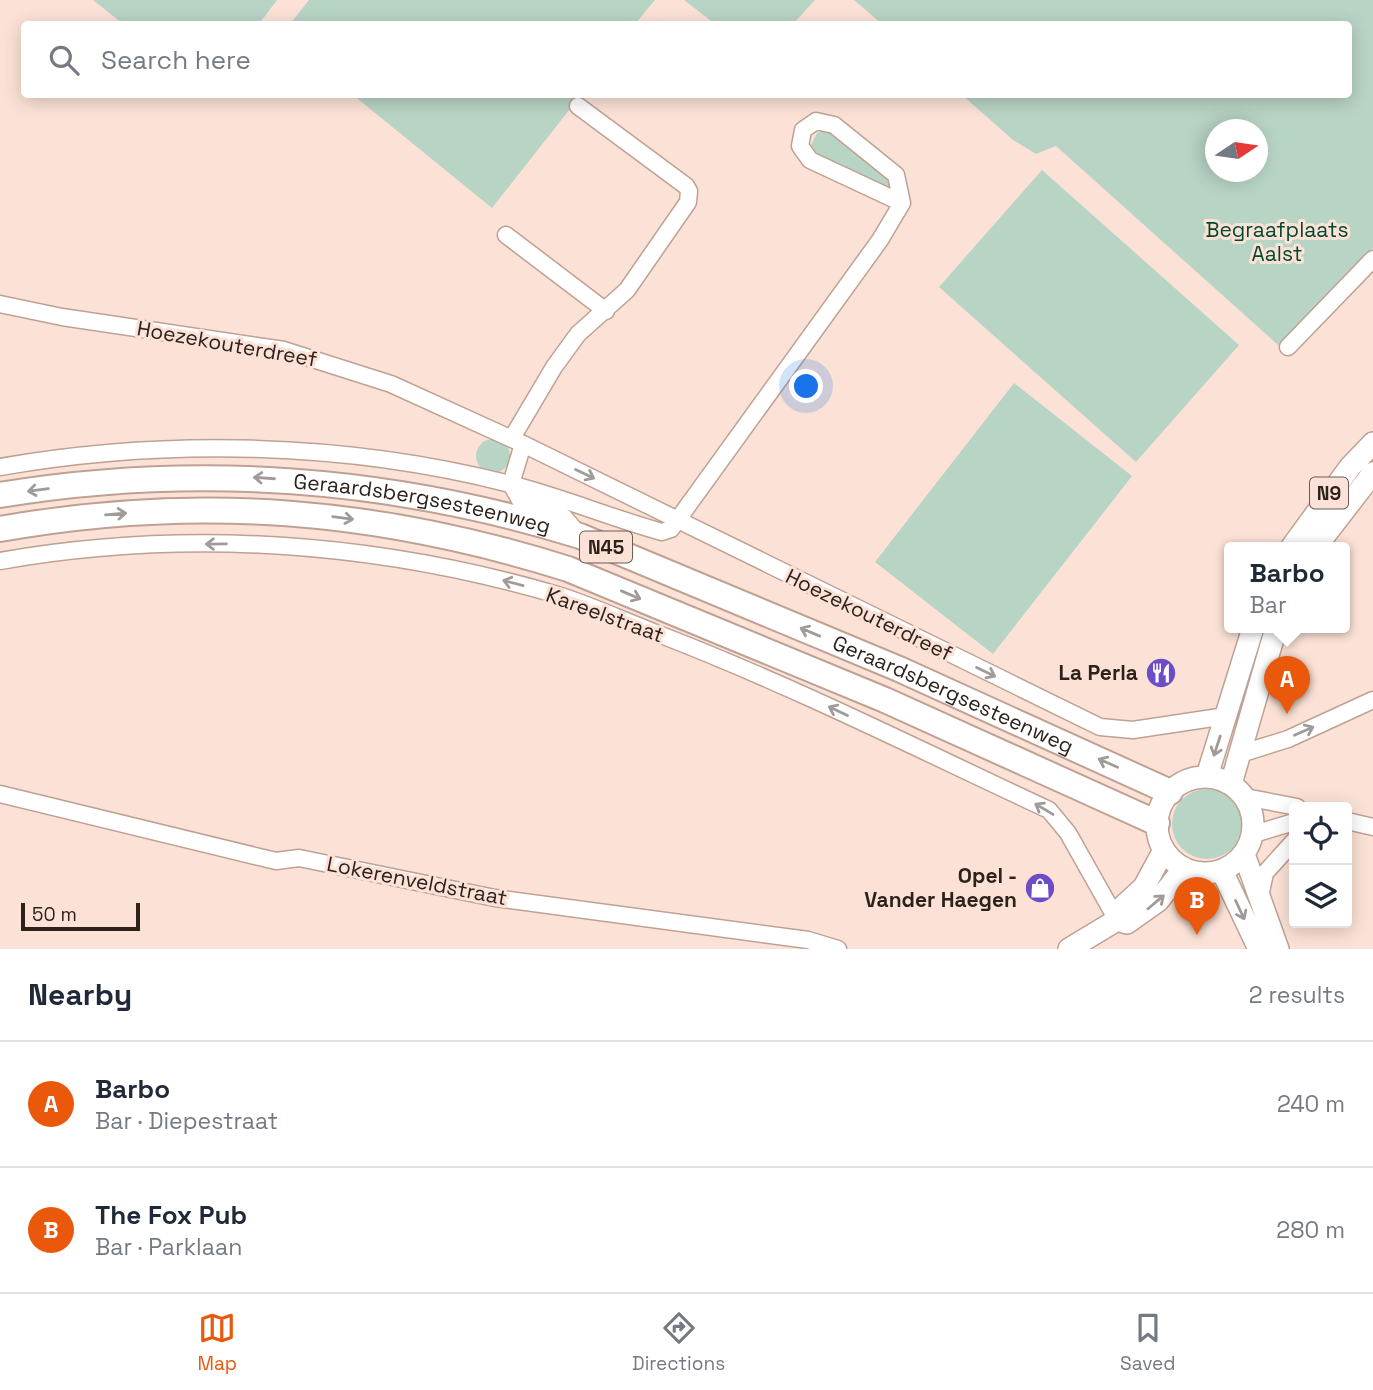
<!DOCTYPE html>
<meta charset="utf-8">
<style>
:root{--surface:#fff;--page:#f2f2f3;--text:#1f2937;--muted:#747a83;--line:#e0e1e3;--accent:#ea580c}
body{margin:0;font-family:"Space Grotesk",sans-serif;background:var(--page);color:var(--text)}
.controls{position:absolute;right:21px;bottom:21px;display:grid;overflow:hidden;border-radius:7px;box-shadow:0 4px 18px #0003}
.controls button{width:63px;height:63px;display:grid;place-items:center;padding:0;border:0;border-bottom:2px solid var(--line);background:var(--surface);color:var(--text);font:35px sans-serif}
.compass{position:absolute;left:1205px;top:119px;width:63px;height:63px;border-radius:50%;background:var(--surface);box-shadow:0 4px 18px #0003;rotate:77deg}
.scale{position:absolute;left:21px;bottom:18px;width:119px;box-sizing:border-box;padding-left:7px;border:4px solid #2d211c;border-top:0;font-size:19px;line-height:24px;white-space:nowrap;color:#2d211c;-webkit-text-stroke:5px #fce2d6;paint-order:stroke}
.you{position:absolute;left:807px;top:387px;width:24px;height:24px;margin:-18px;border:5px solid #fff;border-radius:50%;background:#1a73e8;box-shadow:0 0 0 10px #1a73e833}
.badge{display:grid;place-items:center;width:46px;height:46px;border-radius:50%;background:var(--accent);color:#fff;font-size:23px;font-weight:700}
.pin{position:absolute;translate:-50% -58px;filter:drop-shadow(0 2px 4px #0008)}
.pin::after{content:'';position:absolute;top:37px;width:24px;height:21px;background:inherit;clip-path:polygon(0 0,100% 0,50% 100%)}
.popup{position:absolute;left:1224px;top:542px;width:126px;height:91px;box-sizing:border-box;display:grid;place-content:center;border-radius:7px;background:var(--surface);filter:drop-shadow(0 2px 5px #0005);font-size:23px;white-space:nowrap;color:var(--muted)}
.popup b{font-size:26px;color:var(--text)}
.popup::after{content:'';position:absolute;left:50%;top:100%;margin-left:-14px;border:14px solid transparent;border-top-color:var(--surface)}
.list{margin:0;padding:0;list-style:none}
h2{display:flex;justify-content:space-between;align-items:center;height:91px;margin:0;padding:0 28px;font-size:30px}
h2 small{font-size:23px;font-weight:400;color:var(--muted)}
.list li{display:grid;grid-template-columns:46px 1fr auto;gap:21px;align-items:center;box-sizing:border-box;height:126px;padding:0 28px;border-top:2px solid var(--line)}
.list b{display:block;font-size:26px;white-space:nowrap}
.list p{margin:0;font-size:23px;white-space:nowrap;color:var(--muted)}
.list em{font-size:23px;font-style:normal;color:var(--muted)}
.icon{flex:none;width:38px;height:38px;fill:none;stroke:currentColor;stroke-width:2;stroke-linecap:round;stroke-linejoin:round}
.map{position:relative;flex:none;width:1373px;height:949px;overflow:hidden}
.search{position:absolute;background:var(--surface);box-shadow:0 4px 18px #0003;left:21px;right:21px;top:21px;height:77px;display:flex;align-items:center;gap:18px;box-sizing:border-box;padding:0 24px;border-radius:7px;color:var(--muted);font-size:26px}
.sheet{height:343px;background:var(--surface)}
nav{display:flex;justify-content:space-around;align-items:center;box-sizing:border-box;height:98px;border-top:2px solid var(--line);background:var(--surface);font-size:19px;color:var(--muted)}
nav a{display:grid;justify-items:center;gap:4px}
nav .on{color:var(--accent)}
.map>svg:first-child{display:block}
.green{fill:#b8d4c5;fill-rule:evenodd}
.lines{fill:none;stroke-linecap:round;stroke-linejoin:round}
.minor-casing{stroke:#bfa193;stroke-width:19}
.major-casing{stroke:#bfa193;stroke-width:24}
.highway-casing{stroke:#bfa193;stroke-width:28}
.minor{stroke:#fff;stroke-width:16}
.major{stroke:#fff;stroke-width:21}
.highway{stroke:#fff;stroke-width:24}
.oneway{stroke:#a09b99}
.labels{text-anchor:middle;stroke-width:6;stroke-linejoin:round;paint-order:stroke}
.shield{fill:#fce2d6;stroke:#6b5b54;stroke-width:2}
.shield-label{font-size:19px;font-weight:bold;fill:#2d211c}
.park-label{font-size:21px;fill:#00492f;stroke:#fce2d6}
.street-label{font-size:21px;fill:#2d211c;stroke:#fce2d6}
.poi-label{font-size:21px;font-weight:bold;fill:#2d211c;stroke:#fce2d6;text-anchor:end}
</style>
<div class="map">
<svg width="1373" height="949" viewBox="0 0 1373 949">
<rect width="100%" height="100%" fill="#fce2d6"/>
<path class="green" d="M93,0H277L259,24H123Z
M309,0H655L635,24H290Z
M684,0H815L793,24H715Z
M854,0H1373V248L1278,345L1056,146L1036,154L1013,140L962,95L1348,94V24H882ZM1216,130H1258V172H1216Z
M353,95H581L492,208Z
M828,129L888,179L890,188L883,190L814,156L811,145L817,133Z
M1042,170L1239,345L1136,462L939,287Z
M1014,383L1132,476L993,654L875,562Z
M476 456a17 17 0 1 1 34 0a17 17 0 1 1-34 0Z
M1172 824a35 35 0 1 1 70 0a35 35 0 1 1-70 0Z"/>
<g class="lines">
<g class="minor-casing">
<path id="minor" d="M506,235L606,311
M0,304L62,317L284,350L391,384L523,444L1100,727L1133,730L1226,716
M1288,347L1373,259
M512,438L554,367L578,334L627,290L688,202L689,191L686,186L578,106
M0,467C167,438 346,442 510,484C562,497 611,518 662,532L671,529L880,240L902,203L896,175L834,125L816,121L803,130L800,146L810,160L902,203
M511,484L521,502L564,517L580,536
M511,484L523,444
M0,561C186,528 377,542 558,595C593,606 627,622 661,635C793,686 920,750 1049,810L1068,833L1117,920
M1240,754L1288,739L1373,700
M0,794L276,861L299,858L495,898L808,940L838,949
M1245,797L1297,807
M1347,821L1373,827
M1254,834L1294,822
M1260,897L1265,873L1294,841"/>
</g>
<g class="major-casing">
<path id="major" d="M1291,548L1350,467L1373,443
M1315,548L1373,473
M1207,776L1253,628
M1157 825a48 48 0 1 1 96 0a48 48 0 1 1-96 0Z
M1231,784L1276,628
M1244,854L1278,949
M1222,871L1259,949
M1117,920L1127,923L1158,901L1177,877L1187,870
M1069,949L1117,920L1119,910L1144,887L1164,850"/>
</g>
<g class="highway-casing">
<g id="highway">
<path id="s1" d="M0,495C194,463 391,477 580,536L899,669L1170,792"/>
<path d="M0,529C197,494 378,509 568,569L885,700L1157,823"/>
</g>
</g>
<use href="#minor" class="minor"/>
<use href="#major" class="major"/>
<use href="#highway" class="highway"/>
</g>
<defs><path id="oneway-shaft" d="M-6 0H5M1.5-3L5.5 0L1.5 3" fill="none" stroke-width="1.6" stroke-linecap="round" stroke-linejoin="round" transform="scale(1.75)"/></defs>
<g class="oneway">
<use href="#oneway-shaft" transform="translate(585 474) rotate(26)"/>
<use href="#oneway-shaft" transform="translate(264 478) rotate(-176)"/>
<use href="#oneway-shaft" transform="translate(38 490) rotate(173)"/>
<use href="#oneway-shaft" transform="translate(116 514) rotate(-5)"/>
<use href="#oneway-shaft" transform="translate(343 518) rotate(8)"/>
<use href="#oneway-shaft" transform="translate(216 544) rotate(179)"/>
<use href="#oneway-shaft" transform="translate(513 583) rotate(-165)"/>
<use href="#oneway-shaft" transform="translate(631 595) rotate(23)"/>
<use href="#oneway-shaft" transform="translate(810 632) rotate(-157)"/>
<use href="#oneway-shaft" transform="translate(986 672) rotate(26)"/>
<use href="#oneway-shaft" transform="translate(838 711) rotate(-155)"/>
<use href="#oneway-shaft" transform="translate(1304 731) rotate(-24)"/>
<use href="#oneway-shaft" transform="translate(1217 746) rotate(108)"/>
<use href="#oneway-shaft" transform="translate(1108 763) rotate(-156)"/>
<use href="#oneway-shaft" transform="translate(1044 809) rotate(-149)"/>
<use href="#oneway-shaft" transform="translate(1156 902) rotate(-40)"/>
<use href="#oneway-shaft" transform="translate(1240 910) rotate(65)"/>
</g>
<defs>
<g id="restaurant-disc" transform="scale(1.575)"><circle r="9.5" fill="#6c4dc6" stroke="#fce2d6"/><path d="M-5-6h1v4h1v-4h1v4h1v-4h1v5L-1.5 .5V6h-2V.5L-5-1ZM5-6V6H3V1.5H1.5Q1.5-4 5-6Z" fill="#fff"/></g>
<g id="shop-disc" transform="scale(1.575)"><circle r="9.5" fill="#6c4dc6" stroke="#fce2d6"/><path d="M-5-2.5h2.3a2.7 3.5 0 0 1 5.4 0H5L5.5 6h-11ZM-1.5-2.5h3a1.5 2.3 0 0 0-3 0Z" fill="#fff"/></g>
</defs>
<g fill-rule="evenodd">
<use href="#restaurant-disc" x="1161" y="673"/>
<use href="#shop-disc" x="1040" y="888"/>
</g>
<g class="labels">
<g class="shield">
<rect x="1310" y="477.5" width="38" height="31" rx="5"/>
<rect x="580" y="531.5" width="52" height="31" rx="5"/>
</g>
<g class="shield-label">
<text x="1329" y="500">N9</text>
<text x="606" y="554">N45</text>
</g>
<g class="park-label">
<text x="1277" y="237">Begraafplaats<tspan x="1277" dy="24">Aalst</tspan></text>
</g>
<g class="street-label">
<text transform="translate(227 344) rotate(10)" y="7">Hoezekouterdreef</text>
<text dy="7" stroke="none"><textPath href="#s1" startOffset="425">Geraardsbergsesteenweg</textPath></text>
<text transform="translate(605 615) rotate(20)" y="7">Kareelstraat</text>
<text transform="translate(869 615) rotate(26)" y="7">Hoezekouterdreef</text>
<text dy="7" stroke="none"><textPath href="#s1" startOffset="992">Geraardsbergsesteenweg</textPath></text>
<text transform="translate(417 881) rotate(11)" y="7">Lokerenveldstraat</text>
</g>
<g class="poi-label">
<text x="1138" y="680">La Perla</text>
<text x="1017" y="883">Opel -<tspan x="1017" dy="24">Vander Haegen</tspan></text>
</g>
</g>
</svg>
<div class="controls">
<button><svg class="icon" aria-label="locate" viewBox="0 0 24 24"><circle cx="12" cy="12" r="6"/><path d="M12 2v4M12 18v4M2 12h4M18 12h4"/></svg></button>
<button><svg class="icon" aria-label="layers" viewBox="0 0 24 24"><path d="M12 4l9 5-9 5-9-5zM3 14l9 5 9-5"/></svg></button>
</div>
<svg class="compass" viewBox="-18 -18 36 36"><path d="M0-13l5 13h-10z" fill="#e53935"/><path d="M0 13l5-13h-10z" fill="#747a83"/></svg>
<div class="scale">50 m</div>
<div class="you"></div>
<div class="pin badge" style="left:1287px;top:714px">A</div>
<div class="popup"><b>Barbo</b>Bar</div>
<div class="pin badge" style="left:1197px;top:935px">B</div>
<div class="search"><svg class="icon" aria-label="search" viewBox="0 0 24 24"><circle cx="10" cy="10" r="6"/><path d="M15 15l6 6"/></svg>Search here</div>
</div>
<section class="sheet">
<h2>Nearby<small>2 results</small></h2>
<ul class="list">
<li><span class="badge">A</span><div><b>Barbo</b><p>Bar · Diepestraat</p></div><em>240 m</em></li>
<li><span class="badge">B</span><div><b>The Fox Pub</b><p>Bar · Parklaan</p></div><em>280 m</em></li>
</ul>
</section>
<nav>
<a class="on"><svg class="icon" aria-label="map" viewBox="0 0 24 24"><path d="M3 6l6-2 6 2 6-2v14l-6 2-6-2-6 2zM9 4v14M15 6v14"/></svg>Map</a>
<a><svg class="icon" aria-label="directions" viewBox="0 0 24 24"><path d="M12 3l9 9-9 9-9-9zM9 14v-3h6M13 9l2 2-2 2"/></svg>Directions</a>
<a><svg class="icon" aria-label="saved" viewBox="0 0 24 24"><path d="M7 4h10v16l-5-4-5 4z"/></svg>Saved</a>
</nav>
